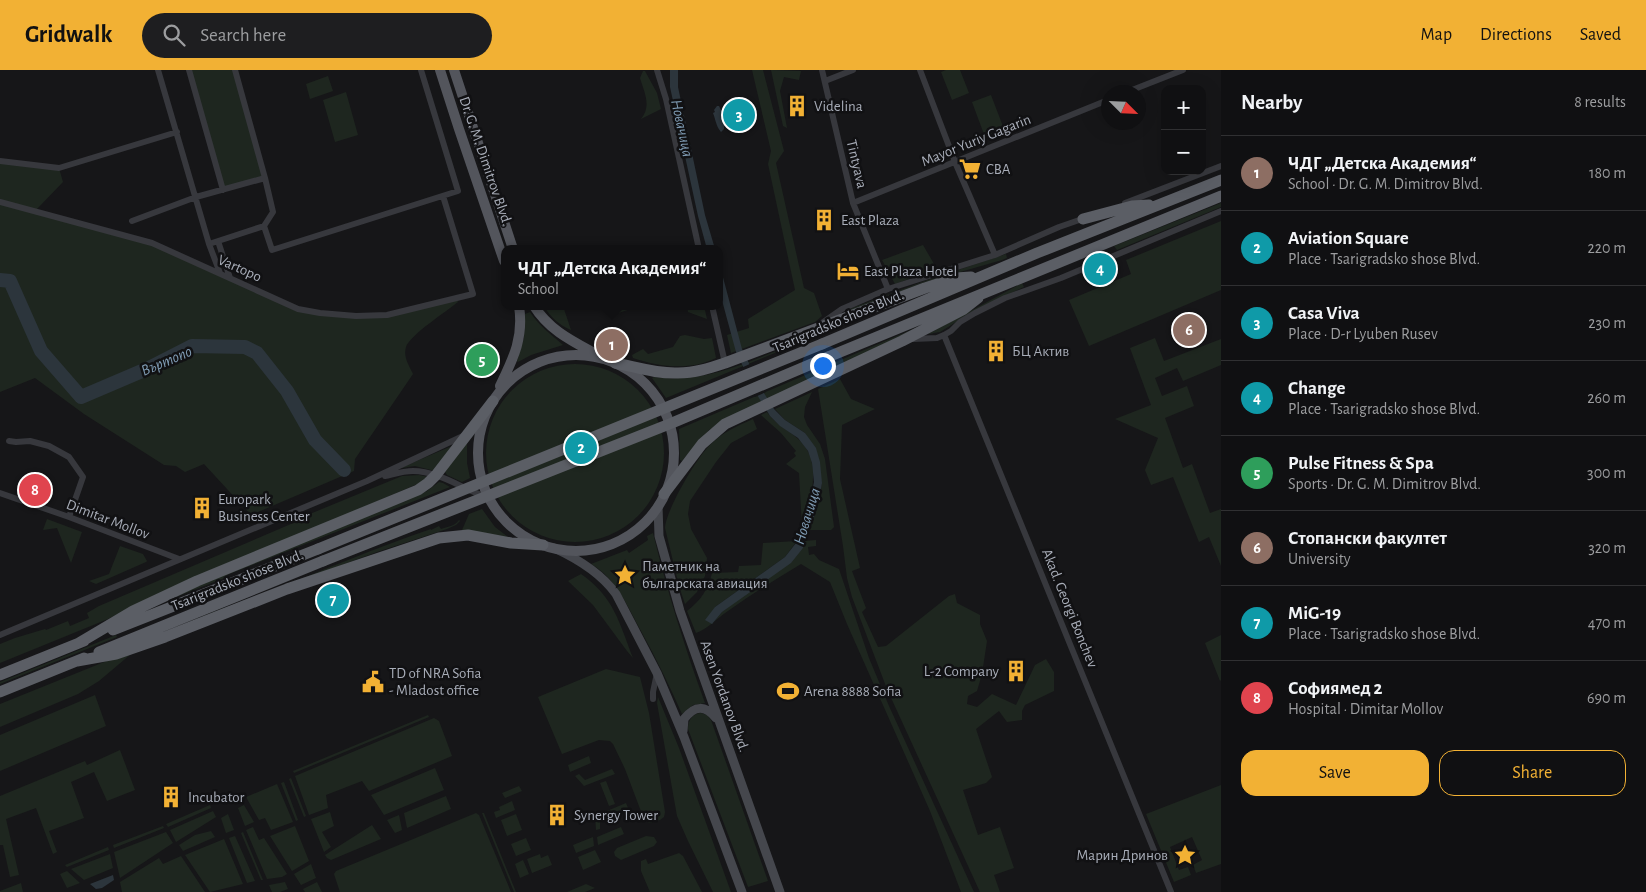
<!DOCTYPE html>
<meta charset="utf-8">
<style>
:root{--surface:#101012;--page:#1e1e20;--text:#f1f3f6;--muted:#9c9d9f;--line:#303032;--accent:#f2b134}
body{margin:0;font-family:"Alegreya Sans",sans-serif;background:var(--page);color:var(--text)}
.controls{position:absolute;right:15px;top:15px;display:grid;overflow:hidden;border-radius:10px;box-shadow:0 5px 20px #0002}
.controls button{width:45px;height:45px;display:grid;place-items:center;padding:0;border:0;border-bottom:1px solid var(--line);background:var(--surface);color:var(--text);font:25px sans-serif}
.compass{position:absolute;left:1101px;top:15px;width:45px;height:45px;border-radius:50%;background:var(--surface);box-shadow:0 5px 20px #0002;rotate:114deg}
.you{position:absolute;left:822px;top:295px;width:18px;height:18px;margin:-12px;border:4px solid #fff;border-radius:50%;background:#1a73e8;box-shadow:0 0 0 8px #1a73e833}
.badge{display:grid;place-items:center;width:32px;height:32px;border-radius:50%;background:var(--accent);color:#fff;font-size:16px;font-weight:700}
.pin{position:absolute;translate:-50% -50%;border:2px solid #fff;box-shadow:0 1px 5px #0006}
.popup{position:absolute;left:501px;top:175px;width:222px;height:65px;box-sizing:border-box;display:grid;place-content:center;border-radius:10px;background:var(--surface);filter:drop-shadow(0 1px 4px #0005);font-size:16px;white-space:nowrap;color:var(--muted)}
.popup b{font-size:19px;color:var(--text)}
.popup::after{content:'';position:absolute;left:50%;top:100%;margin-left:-10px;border:10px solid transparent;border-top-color:var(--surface)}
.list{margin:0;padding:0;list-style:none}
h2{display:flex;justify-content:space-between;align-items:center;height:65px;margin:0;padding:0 20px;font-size:21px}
h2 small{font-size:16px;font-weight:400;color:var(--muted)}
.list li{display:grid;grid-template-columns:32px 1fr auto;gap:15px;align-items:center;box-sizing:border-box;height:75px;padding:0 20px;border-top:1px solid var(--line)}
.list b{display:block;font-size:19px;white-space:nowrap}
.list p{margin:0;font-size:16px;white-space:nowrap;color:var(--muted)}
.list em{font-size:16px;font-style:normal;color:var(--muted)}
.actions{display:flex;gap:10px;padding:15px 20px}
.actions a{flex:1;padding:11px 0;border:1px solid var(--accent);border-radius:15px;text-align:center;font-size:18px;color:var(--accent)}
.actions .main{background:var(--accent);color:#111}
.icon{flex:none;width:28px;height:28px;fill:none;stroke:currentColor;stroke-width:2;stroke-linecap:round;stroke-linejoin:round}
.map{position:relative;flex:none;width:1221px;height:822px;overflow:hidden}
header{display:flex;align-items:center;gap:30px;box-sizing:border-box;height:70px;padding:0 25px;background:var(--accent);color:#111}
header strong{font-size:24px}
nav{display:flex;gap:28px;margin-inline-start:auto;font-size:18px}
.search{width:350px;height:45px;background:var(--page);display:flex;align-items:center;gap:12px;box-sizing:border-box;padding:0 18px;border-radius:28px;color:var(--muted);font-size:19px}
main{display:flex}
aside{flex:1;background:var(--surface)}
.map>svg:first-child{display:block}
.green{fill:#1e261f}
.water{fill:#2c353c}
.pier{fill:#161618}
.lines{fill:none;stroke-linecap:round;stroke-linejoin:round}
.river{stroke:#2c353c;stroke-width:14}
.minor{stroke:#37383d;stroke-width:6}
.secondary{stroke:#45474d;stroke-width:9}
.primary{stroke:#53555c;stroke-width:10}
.trunk{stroke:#5b5e65;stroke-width:11}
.trunk-bridge{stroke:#5b5e65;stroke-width:11}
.labels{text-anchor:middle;stroke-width:5;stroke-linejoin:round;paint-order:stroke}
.poi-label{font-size:15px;fill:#a8adb8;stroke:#111113;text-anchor:start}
.street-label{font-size:15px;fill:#a8adb8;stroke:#111113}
.water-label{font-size:16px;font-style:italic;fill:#7f9bb3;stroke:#111113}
</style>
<header>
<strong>Gridwalk</strong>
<div class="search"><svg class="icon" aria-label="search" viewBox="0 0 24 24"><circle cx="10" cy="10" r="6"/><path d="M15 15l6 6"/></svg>Search here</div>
<nav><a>Map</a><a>Directions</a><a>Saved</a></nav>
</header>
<main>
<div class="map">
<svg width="1221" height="822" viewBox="0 0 1221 822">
<rect width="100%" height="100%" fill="#161618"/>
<path class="green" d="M189,0H235L265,108L223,120Z
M752,0H763L784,81L776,93L804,218L814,223L822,246L815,252L731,283L727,265L749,258L748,249L795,220L768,94L771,81Z
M771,0L801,1L799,10L784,7L780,21L787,58L783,56Z
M946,0H960L969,23L952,30L941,2Z
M643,1H645L657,23L661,39L641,49C652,36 644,22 640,8Z
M328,6L333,21L310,29L306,14Z
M346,22L358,65L335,72L323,30Z
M991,25L1004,59L985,67L972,32Z
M0,91L59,98L63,112L36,140L152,173L298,239L320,243L387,245L457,228L458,232C447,241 410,265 406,277C403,287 409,295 413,304L355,389L354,401L251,445L204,394L185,402L176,396L164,395L84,344L35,308L0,322Z
M1221,133V137L1117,180L1114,176Z
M1221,151V220L1089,276L1069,230L1131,204L1126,190Z
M923,175L937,199L895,214L882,190Z
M1006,184L1007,188L1002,190L922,213L847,242L852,238L922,212Z
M1022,213L1024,217L977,239L940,262L928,264Z
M896,233L666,328L652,308L654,307C700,314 744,294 786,277C823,263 859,248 896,233Z
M544,236H563L571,260C559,255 550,247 544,236Z
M609,236H640L612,245Z
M687,236H704L707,249L688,242Z
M530,242C539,256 551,264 563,275L531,285L518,292L517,291L524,268L525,244Z
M918,257L709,360L682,391L680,390L679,359Z
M685,265L704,269L712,268L716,288C690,301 659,297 633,288L632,285L643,279L648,284L673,277L680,266Z
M1155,268L1164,291L1221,269V295L1183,311L1177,298L1155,308L1162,326L1187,316L1194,336L1165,348L1183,398L1192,394L1210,443L1221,439V496L1209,467L1199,472L1173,407L1151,415L1145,400L1158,368L1115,349L1151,335L1130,278Z
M486 383a89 89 0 1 1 178 0a89 89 0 1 1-178 0Z
M840,309L851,329L875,339L842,355L840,409L860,498L852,501L866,538L862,542L878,577L886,576L949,526L955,524L957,533L980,545V554L987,571L982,604L977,621L968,626L967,634L977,637L992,624L1016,635L1035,595L1046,589L1054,602V621L1025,635L1022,641V650L1007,652L999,641L976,659L992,707L986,713L963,720L978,765L1000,757L1014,798L994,805L1000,822H980L887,619L852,527L847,508L843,476L818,319Z
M812,322L805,337L804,347L807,355L820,374L825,389L834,457L831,460H809L818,435L822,413L805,363L785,350L775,339Z
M767,342C775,354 787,359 797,368C824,390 811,429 802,457L799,403L786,394L796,386L794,383L796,381L781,363L761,345Z
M753,349L757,359L731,373L716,392L690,431L688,444L691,459L707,488L705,506L697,522L685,534L679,516L665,458C666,440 696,389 709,376C721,363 737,356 753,349Z
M467,368V393L470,408L462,412L447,405L445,402Z
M452,376L435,401L415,396L400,398Z
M419,405L429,407V409L145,531L108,549L0,593V574L15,568L45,559L46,560L68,551L70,556L89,548L87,543L99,536L305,448V446L402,406Z
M439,412L443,413L450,417L227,505V507L171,529L194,517L420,424L427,421Z
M482,439L495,457L508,467L462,460L469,444Z
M47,449L82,462L71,493L57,458L43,460Z
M459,450L460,451L456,455L447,459L377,482L185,553C213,542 238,533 266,523C321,501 375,478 431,459V460L439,456L441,459C447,457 455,456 459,450Z
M653,463C667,521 685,578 705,633L693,635L682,644C669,615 656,588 641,561C628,537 616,508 591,494L627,480L629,483L648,470L647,466Z
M816,470V476L808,477L809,485L814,484L819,490L839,499L869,588L889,636L974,822H961L930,741L847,554L830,512L801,494C776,509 752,524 728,541C717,548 709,558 696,563L687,541C701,530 708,520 712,503L738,502L739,496L761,495L763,473L797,471L785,487L715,537L712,554L722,542L803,478L805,471Z
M120,476L143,484L147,491L146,492L96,514L89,511L109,504Z
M581,504C614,527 619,552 633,588L627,581L593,535L568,511Z
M116,565L117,567L0,614V612Z
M1221,565V610L1220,611L1205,573Z
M124,584H131L99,611L78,624L0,657V634Z
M606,599L640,607L649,643L665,742L664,747L660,750L649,753L642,744L625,699L613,674L610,671L599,670L562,684L538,627Z
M95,625L106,656L0,701V665Z
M658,627L679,678L731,822H713L688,771L677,746L657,633Z
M701,643L707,645L711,650L768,811L748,817L688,659C688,650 692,644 701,643Z
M428,645L429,647L294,703L293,701Z
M434,648L439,651L452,686L369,721L362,711L326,725L328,738L309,745L295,706Z
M120,680L135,720L107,731L94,702L71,712L84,748L49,761L57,782L53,784L36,738L6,749L19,805L10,807L3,775H0V726L85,691L87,695Z
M589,686L591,693L570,702L568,695Z
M435,698L444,720L384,745L371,725Z
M612,699L615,704L584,716L575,706L579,704L585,710Z
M291,708L306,746L304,747L289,709Z
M606,711L615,734L609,736L600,713Z
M284,712L298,750L296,751L281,713Z
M277,714L293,752L271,760L265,748L259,750L246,727Z
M1221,715V794L1196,803L1193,795L1202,790L1192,767L1170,777L1179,800L1188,797L1191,805L1174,812L1146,744Z
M519,716L522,721L505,728L502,723Z
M446,726L451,739L407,758L404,743Z
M512,731L515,740L496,748L494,742L500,740L499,737Z
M626,733L628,738L600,750V759L596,760L595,746Z
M210,735L211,738L168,757L166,754Z
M244,735L254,752L245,756L238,738Z
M213,741L216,747L176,772L170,760Z
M330,742L334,756L322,762L331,777L324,782L311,749Z
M476,743L479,745L511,822H340L334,804L336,801Z
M482,743H484L516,822H514Z
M228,744L234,760L226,763L221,748Z
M516,744L522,760L507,766L501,750Z
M399,745L402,760L395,763L387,750Z
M372,755L381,769L331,790L327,788L325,785Z
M163,756L164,758L114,778L113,775Z
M295,756L309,791L292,801L270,766Z
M253,757L259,770L264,768L287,804L282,807L267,809L246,760Z
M621,757L624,764L598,775L597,767Z
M211,761L215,767L183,781L179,775L195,765Z
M166,762L173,773L120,808L114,782Z
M243,762L263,810H261L241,763Z
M235,766L255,811L247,813L229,768Z
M646,766L654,767L657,772L654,776L621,790L615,786L614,782L617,778Z
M593,767L594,776L576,783L573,775Z
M526,768L531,780L516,786L511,774Z
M224,769L243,814L210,822L185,785Z
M108,777L109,780L67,797L65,795Z
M595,780L601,792L583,800L578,787Z
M679,783L683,786L702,822H650L641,801V791L646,789L648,794Z
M110,784L113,798L84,810L71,799Z
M540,784L541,788L548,785L552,795L532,803L527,789Z
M181,786L205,822H122L120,812L159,788L163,794Z
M523,790L529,804L520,808L515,794Z
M311,794L316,808L301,815L294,804Z
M67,801L80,813L67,818L60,804Z
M285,812L288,819L280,822H272L269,815Z
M317,812L322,822H305L303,819Z
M21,813L23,822H0V821Z
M586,814L595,818L585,822H567Z"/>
<path class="water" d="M670,0H678V17L705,145L715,179H707L698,146L670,17Z
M717,36H719L724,46L725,56L724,57V59L721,62C716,56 716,51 713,43L715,42L714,40Z
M720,196L742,279L762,320L774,339L785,350L805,363L816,378L820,392L822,413L818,435L803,478L791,493L722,542L712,554L705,550L715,537L785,487L796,473L810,432L814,412L812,393L808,381L798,368L780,356L770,346L756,323L736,282L720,223Z
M113,805L114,810L102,818L96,819L90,814Z"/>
<path class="pier" d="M752,293L766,322L755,327L741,298Z"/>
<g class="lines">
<path class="river" d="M0,210L10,211L41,281L81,327L149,298L192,276L245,277L257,283L287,321L315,370L344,400"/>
<path class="minor" d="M158,0L209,174L220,203
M189,0L223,120
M657,0L666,29L699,179
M822,0L853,133L888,219
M920,0L955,92L995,185
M825,11L853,0
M1127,22L1183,0
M0,91L59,98L177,62
M0,132L152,173L298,239L320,243L356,246L387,245L473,224L443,126
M853,133L1108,30
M1125,133L1221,96
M132,151L196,127L265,108
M264,156L272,180L458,121L421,0
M218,171L230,208
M209,174L264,156L273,142L265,108L235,0
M712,236L725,293
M822,253L842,239L888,219L995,185L1059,157L1085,148
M944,265L1171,822
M913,269L937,268L944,265L951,261L960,252L975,243L1005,228L1061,208L1221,141
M9,371L16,372L30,371L49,376L69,387L83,407L69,447
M385,406C394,404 403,401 413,401C438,401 461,418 484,426
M0,423L69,447L179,489
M0,565L367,411L463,366
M653,629V622L657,603"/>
<path class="secondary" d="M658,436L659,466L680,541L780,822
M554,478C578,489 601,503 616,524L657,603L684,667L742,822
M683,661L684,649C695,635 705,635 716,648"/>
<path class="primary" d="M440,0L459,59L504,191
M454,0L513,179
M534,236C549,260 572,271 596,284
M478 383a98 98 0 1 1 196 0a98 98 0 1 1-196 0Z
M500,316C513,289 524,268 519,236"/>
<path class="trunk" d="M1083,149L1132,136L1149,135
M822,274L1037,183L1221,110
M828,287L1221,126
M615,293C636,297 657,304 678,303C695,303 710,298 725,293L925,218L956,208L971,207
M664,424L702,374L725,354L902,271L964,239L978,228
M113,560L318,479
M79,573L133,541L197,511L418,420L428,413L436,405L493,331
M99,582L323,491
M77,591L116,584L165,567L287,519L439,468L468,465L511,473L543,475
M0,605L84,571
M0,622L84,588"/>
<path class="trunk-bridge" d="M318,479L822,274
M323,491L672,353L828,287"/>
</g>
<defs>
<g id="building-bare" transform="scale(1.725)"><path d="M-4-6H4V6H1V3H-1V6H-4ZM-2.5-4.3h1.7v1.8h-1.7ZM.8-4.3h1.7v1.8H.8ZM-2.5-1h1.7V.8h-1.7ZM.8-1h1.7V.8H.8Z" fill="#f2b134" stroke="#111113" stroke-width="2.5" paint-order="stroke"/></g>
<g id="supermarket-bare" transform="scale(1.725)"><path d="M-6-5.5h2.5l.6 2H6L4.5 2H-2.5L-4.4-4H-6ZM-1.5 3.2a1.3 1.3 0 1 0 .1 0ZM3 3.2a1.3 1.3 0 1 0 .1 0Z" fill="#f2b134" stroke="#111113" stroke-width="2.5" paint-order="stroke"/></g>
<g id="hotel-bare" transform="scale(1.725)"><path d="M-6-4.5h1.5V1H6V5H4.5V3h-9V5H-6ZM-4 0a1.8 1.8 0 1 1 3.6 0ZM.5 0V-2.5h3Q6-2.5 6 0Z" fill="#f2b134" stroke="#111113" stroke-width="2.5" paint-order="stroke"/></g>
<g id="sight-bare" transform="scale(1.725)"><path d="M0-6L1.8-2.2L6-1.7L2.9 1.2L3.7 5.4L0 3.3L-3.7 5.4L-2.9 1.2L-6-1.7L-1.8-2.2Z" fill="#f2b134" stroke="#111113" stroke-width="2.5" paint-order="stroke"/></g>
<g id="civic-bare" transform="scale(1.725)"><path d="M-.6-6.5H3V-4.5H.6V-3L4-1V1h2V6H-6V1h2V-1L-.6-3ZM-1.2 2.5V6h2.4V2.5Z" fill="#f2b134" stroke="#111113" stroke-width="2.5" paint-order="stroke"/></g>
<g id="stadium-bare" transform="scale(1.725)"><path d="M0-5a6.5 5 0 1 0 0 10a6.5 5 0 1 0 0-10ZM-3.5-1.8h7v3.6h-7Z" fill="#f2b134" stroke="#111113" stroke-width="2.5" paint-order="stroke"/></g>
</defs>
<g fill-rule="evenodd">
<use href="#building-bare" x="797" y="36"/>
<use href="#supermarket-bare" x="970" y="99"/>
<use href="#building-bare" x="824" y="150"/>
<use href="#hotel-bare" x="848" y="201"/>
<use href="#building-bare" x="996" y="281"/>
<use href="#building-bare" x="202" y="438"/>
<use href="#sight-bare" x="625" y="505"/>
<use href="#building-bare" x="1016" y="601"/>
<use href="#civic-bare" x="373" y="612"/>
<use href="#stadium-bare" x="788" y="621"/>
<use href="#building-bare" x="171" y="727"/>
<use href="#building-bare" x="557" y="745"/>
<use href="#sight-bare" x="1185" y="785"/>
</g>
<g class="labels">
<g class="poi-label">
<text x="814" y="41">Videlina</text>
<text x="986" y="104">CBA</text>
<text x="841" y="155">East Plaza</text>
<text x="864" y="206">East Plaza Hotel</text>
<text x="1012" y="286">БЦ Актив</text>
<text x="218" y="434">Europark<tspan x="218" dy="17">Business Center</tspan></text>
<text x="642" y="501">Паметник на<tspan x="642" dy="17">българската авиация</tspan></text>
<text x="999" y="606" text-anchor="end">L-2 Company</text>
<text x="389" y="608">TD of NRA Sofia<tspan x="389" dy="17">- Mladost office</tspan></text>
<text x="804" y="626">Arena 8888 Sofia</text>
<text x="188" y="732">Incubator</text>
<text x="574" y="750">Synergy Tower</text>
<text x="1168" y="790" text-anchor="end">Марин Дринов</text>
</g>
<g class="street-label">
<text transform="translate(976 70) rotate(-22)" y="5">Mayor Yuriy Gagarin</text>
<text transform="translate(486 91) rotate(71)" y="5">Dr. G. M. Dimitrov Blvd.</text>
<text transform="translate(857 94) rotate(77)" y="5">Tintyava</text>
<text transform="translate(240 198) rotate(24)" y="5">Vartopo</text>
<text transform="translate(838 251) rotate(-23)" y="5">Tsarigradsko shose Blvd.</text>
<text transform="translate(108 449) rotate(21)" y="5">Dimitar Mollov</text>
<text transform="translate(237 510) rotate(-22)" y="5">Tsarigradsko shose Blvd.</text>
<text transform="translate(1070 538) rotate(68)" y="5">Akad. Georgi Bonchev</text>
<text transform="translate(725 626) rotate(70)" y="5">Asen Yordanov Blvd.</text>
</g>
<g class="water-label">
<text transform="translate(683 58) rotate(78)" y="6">Новачица</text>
<text transform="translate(166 290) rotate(-23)" y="6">Въртопо</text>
<text transform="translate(806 446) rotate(-73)" y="6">Новачица</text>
</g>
</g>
</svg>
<div class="controls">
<button>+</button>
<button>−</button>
</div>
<svg class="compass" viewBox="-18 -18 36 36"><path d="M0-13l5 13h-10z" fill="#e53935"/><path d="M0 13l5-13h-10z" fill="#9c9d9f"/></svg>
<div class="you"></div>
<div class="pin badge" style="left:612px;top:275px;background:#8d6e63">1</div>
<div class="popup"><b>ЧДГ „Детска Академия“</b>School</div>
<div class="pin badge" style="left:581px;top:378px;background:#0f9aa8">2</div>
<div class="pin badge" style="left:739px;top:45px;background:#0f9aa8">3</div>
<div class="pin badge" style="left:1100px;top:199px;background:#0f9aa8">4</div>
<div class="pin badge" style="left:482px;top:290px;background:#2e9e5b">5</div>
<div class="pin badge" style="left:1189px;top:260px;background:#8d6e63">6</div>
<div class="pin badge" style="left:333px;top:530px;background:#0f9aa8">7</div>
<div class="pin badge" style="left:35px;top:420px;background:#e0444e">8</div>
</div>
<aside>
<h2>Nearby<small>8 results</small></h2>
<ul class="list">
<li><span class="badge" style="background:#8d6e63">1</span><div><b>ЧДГ „Детска Академия“</b><p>School · Dr. G. M. Dimitrov Blvd.</p></div><em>180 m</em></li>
<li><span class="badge" style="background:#0f9aa8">2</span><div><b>Aviation Square</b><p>Place · Tsarigradsko shose Blvd.</p></div><em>220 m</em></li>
<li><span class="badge" style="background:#0f9aa8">3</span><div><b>Casa Viva</b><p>Place · D-r Lyuben Rusev</p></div><em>230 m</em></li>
<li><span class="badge" style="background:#0f9aa8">4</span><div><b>Change</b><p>Place · Tsarigradsko shose Blvd.</p></div><em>260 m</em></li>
<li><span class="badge" style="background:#2e9e5b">5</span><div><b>Pulse Fitness &amp; Spa</b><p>Sports · Dr. G. M. Dimitrov Blvd.</p></div><em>300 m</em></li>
<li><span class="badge" style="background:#8d6e63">6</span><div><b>Стопански факултет</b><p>University</p></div><em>320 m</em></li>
<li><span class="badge" style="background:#0f9aa8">7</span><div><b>MiG-19</b><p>Place · Tsarigradsko shose Blvd.</p></div><em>470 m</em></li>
<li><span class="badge" style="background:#e0444e">8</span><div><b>Софиямед 2</b><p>Hospital · Dimitar Mollov</p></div><em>690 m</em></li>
</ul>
<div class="actions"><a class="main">Save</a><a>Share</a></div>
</aside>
</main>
